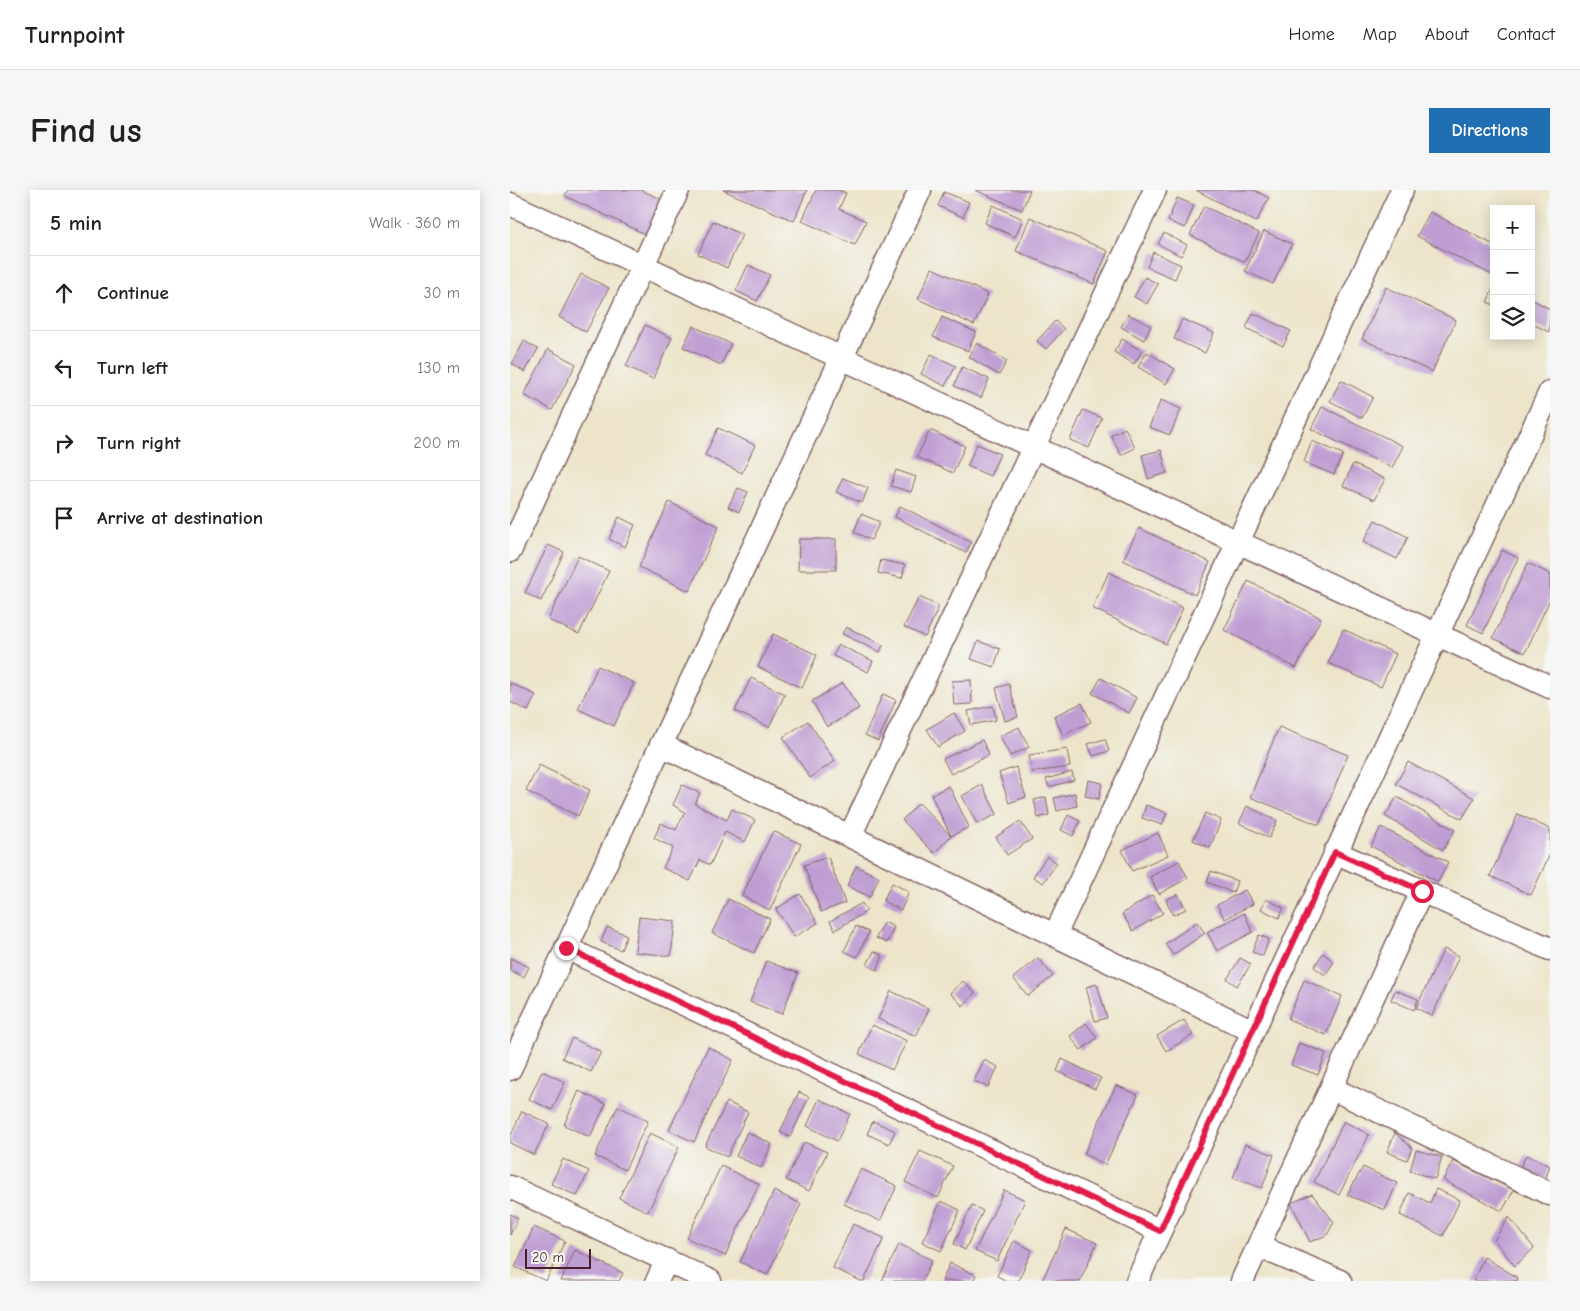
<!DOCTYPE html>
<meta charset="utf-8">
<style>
:root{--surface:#fff;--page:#f6f6f6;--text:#202124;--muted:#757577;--line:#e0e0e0;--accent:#1f6fb2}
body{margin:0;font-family:"Comic Neue",sans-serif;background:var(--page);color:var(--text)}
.controls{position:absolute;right:15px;top:15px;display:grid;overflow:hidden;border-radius:0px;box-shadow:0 2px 12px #0003}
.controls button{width:45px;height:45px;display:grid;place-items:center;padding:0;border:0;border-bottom:1px solid var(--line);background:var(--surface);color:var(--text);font:25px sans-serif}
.scale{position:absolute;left:15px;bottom:12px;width:66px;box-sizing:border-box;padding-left:5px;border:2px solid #4a1f2b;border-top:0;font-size:14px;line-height:18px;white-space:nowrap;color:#4a1f2b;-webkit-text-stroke:4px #f6f6f2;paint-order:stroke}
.stop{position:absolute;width:15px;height:15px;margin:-11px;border:4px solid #e11d48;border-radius:50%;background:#fff}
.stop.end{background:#e11d48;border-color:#fff;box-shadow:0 1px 5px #0008}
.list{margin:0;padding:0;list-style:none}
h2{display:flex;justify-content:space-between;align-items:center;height:65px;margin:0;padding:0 20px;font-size:21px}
h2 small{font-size:16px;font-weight:400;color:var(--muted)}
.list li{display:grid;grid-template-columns:32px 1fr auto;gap:15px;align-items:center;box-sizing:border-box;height:75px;padding:0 20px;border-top:1px solid var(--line)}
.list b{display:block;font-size:19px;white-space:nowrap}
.list em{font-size:16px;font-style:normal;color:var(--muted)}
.icon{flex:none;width:28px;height:28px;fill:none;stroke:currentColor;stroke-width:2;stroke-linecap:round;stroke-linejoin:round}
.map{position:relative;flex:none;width:1040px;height:1091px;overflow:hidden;border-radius:0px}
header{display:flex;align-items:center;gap:30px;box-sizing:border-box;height:70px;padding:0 25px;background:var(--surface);border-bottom:1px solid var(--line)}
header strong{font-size:24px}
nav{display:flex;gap:28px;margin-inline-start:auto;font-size:18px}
.intro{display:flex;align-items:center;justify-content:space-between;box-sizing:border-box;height:120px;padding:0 30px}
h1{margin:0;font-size:35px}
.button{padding:12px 22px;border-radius:0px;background:var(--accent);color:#fff;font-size:18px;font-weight:700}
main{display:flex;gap:30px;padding:0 30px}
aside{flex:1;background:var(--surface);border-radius:0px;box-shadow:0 2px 12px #0003}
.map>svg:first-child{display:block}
.building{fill:#be9ed3}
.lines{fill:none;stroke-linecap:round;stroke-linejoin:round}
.minor-casing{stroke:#836463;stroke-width:25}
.minor{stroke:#fff;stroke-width:22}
.route{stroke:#e11d48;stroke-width:6}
</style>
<header>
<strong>Turnpoint</strong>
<nav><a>Home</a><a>Map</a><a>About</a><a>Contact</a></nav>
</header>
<div class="intro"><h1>Find us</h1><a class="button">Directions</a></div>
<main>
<aside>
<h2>5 min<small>Walk · 360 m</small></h2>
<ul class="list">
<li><svg class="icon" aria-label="ahead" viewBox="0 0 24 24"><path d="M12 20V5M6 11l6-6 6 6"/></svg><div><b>Continue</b></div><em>30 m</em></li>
<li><svg class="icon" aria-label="left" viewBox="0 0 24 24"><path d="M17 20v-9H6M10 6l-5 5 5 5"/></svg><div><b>Turn left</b></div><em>130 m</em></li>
<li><svg class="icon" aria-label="right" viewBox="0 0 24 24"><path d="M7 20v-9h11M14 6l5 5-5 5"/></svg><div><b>Turn right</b></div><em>200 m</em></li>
<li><svg class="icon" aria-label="arrive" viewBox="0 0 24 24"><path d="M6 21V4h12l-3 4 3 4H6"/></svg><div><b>Arrive at destination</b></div></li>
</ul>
</aside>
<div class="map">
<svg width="1040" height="1091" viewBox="0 0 1040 1091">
<rect width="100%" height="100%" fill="#f6f6f2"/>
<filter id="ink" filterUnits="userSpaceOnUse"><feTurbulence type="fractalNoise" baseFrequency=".02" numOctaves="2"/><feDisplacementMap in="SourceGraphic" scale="10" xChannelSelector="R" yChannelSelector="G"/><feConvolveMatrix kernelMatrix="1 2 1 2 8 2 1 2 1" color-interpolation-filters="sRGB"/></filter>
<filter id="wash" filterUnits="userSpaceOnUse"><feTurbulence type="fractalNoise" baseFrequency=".0096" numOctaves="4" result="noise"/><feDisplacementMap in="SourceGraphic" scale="20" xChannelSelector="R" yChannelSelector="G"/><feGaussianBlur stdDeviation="1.12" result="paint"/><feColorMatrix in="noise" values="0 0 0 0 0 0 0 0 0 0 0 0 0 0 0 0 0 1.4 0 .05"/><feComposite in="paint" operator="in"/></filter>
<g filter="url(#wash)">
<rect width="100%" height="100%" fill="#ece5ca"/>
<g id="blocks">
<path class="building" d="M58,0H131L153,10L137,45L55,6Z
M213,0H297L284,31Z
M306,0H328L336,3L329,19L356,31L345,55L292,31Z
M465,0H520L512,20Z
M686,0H744L759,8L746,32Z
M434,2L459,12L453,27L428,16Z
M667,8L684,15L675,38L658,31Z
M483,15L513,29L505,47L475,33Z
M694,16L749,43L735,72L680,45Z
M920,22L984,55V86L907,46Z
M520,27L598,61L584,94L506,61Z
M203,31L232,45L217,78L188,64Z
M754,41L782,54L763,94L735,81Z
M654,43L677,55L671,66L648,54Z
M643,62L671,75L665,89L637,77Z
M238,75L260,85L247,111L226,101Z
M422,78L478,104L464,135L408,109Z
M71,84L99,98L76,142L49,127Z
M635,87L648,94L637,114L624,107Z
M876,97L946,130L922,182L852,149Z
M984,97V115L977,112Z
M1021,109L1040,119L1039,142L1021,133Z
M743,123L781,141L773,156L736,138Z
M618,124L641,136L634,150L611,137Z
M432,127L466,142L458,161L423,147Z
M672,129L704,143L695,163L664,149Z
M545,131L554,139L536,159L527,151Z
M135,135L162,148L143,189L116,176Z
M183,136L221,154L211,175L173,157Z
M612,149L632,161L624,174L604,162Z
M14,151L28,159L15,182L2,174Z
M467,153L497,171L489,185L459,167Z
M38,159L66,174L42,220L14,205Z
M637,162L665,179L656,194L628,177Z
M421,164L446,176L435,196L411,184Z
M452,177L479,189L471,208L444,196Z
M831,190L863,207L852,228L820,211Z
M651,210L671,219L660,245L639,237Z
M812,217L893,256L882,278L801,239Z
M573,220L592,228L579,258L560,250Z
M208,238L245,255L232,283L195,265Z
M615,238L625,258L611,265L601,245Z
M420,240L455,256L443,283L407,267Z
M802,251L833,264L824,285L794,272Z
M467,254L490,264L480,286L457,276Z
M651,260L657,283L638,289L632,265Z
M843,274L875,289L864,310L833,296Z
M386,280L406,287L401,302L381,296Z
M333,288L358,298L352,313L326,302Z
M228,298L238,302L229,322L218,317Z
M159,312L209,336L179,401L129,377Z
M390,316L461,352L456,363L385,327Z
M351,324L370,332L361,350L344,342Z
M109,327L125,335L115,357L99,349Z
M865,330L898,347L887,369L853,352Z
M629,338L700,372L685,405L613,370Z
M289,349H326V380H288Z
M38,355L54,362L31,411L15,403Z
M992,360L1008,368L973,443L957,435Z
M68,366L99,381L69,444L38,430Z
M371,370L395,375L392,388L368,383Z
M1018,373L1040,384V409L1015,463L983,448Z
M599,382L673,418L656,454L582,418Z
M738,391L811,428L786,478L714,440Z
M409,407L429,416L415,447L394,437Z
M336,437L373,455L370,462L332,444Z
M833,439L886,464L871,497L818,473Z
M263,444L307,465L292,498L248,477Z
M468,451L490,459L484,477L461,469Z
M329,455L363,471L358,482L323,466Z
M88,476L124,493L104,536L68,519Z
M241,488L275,504L259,537L225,521Z
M591,488L627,508L619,523L582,503Z
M461,490L462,514L444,515L442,491Z
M0,493L26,505L18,521L0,512Z
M333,493L349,518L317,537L302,511Z
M499,494L508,527L495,531L486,498Z
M373,504L386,510L368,551L355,545Z
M572,513L581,532L553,545L544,526Z
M483,516L486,530L461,535L458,521Z
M444,523L455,541L428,557L417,539Z
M298,531L325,571L300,588L273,547Z
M509,537L519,557L500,566L490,546Z
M769,537L838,565L809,635L740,607Z
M595,549L599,561L583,566L578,554Z
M472,550L479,565L441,584L433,569Z
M557,559L560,577L522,582L519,565Z
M898,572L964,608L952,629L886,594Z
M29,575L80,600L68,626L16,601Z
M506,577L516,607L499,613L489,583Z
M562,582L564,590L539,597L536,589Z
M578,590L592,593L589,609L575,606Z
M172,595L190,603L185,614L217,630L222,619L245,630L235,652L215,642L200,675L190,670L180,691L153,678L163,658L144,648L151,633L166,640L175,622L163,615Z
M472,595L487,624L467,634L452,606Z
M439,596L459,637L441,646L424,663L392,630L409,613L441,646L421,605Z
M565,603L567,616L547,621L544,608Z
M536,607L539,625L528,628L524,610Z
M887,607L945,640L933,660L875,626Z
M636,615L657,623L652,635L632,628Z
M737,616L767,631L759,648L729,633Z
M695,623L711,630L700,658L683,650Z
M1008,624L1040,639V664L1021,705L980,686Z
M558,625L570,631L563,646L551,640Z
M510,631L522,649L497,665L486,647Z
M871,637L938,672L928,692L861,656Z
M263,641L291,654L260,720L232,706Z
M648,643L658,665L622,681L612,660Z
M537,666L547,673L533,693L523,687Z
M318,667L335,713L311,722L294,675Z
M669,671L678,688L649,704L640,687Z
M346,676L369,687L360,707L337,696Z
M701,681L727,691L723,703L697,692Z
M382,693L399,702L391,720L373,711Z
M735,700L743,714L715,729L707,715Z
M290,704L308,733L284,747L266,719Z
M668,704L676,719L663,725L656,710Z
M642,705L653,723L623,741L612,724Z
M218,709L260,729L244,763L202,743Z
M756,709L774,718L769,728L751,719Z
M352,713L357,721L325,740L320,731Z
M734,723L743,742L707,761L697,742Z
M129,727L165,731L161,766L125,762Z
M374,732L384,737L377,753L366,748Z
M687,732L695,743L663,765L655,754Z
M346,736L359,742L347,767L334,761Z
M97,737L117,745L111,760L91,752Z
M749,745L759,749L753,766L742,762Z
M934,759L949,766L922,826L906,818Z
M364,761L373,766L367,780L357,775Z
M813,763L824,772L815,785L804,777Z
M0,768L19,777L14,787L0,780Z
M528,768L543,786L518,806L503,788Z
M730,768L741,774L727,796L717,789Z
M256,771L288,783L272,824L240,812Z
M794,790L832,806L816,845L778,829Z
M453,791L465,803L453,816L440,803Z
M587,794L597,828L585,831L576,797Z
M885,800L908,809L904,820L881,810Z
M381,801L419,819L406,846L368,829Z
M674,830L683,845L656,861L647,846Z
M576,833L587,848L571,860L560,846Z
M362,835L397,851L382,880L349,864Z
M62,848L91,862L81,882L52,868Z
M789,853L816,863L808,885L781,875Z
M198,857L223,870L184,952L159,940Z
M552,869L591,888L585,899L547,881Z
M474,870L488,877L478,897L464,891Z
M32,881L55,892L42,920L19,909Z
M606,895L628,905L595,975L574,964Z
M69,901L96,914L80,947L54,935Z
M289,902L299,907L280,947L270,942Z
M309,909L340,924L327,951L297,936Z
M217,912L238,922L217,967L195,956Z
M108,916L138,931L115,980L85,966Z
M12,921L39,934L24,965L0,953V947Z
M363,931L385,941L379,954L357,944Z
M834,931L859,945L829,1005L804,992Z
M237,942L262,954L251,978L226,966Z
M140,943L169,957L138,1022L109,1008Z
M885,943L902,958L897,970L877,962Z
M294,952L317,962L299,1001L276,990Z
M735,954L764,965L752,998L723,988Z
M906,960L932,967L925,989L900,981Z
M410,961L443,976L428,1008L395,992Z
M1016,965L1040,976L1034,992L1009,980Z
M53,969L79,981L67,1006L41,994Z
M943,971L1004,1000L992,1021L933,990Z
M211,976L249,994L215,1066L177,1048Z
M853,977L887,993L875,1020L837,1005Z
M351,979L387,996L370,1031L334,1014Z
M926,999L950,1010L933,1046L890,1025L899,1003L920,1013Z
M494,1000L515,1010L487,1071L465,1061Z
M264,1001L291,1014L257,1085L230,1072Z
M802,1004L824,1032L817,1045L800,1052L781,1013Z
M431,1011L450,1020L431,1061L412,1052Z
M462,1015L473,1021L455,1060L444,1054Z
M0,1024L8,1028L0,1045Z
M999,1027L1024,1058L1005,1076L984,1050Z
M343,1034L374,1048L354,1091H351L323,1078Z
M24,1037L55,1051L36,1091L5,1077Z
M556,1039L587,1053L570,1091H532Z
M504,1051L522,1060L508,1091H497L487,1086Z
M389,1054L422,1070L412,1091H372Z
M65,1060L113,1083L109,1091H51Z
M974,1067L1008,1088L1007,1091H963Z
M440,1073L466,1085L463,1091H432Z"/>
</g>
</g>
<g filter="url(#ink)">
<use href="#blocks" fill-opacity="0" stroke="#836463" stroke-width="1"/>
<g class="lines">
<g class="minor-casing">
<path id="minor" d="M0,14L1040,497
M0,361L168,0
M151,555L743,841
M340,646L645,0
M825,662L1040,759
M545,745L892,0
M56,758L650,1041
M0,879L410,0
M821,898L1040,1004
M0,997L200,1091
M748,1056L830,1091
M147,1091L157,1070
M627,1091L1040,202
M732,1091L912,701"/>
</g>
<use href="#minor" class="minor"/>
</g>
</g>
<g class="lines" filter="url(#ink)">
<path class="route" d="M56,758L650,1041L825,662L912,701"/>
</g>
</svg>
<div class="controls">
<button>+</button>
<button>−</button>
<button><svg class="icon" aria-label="layers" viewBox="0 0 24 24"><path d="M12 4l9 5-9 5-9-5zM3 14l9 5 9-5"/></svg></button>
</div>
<div class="scale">20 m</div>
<div class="stop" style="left:912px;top:701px"></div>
<div class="stop end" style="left:56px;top:758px"></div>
</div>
</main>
